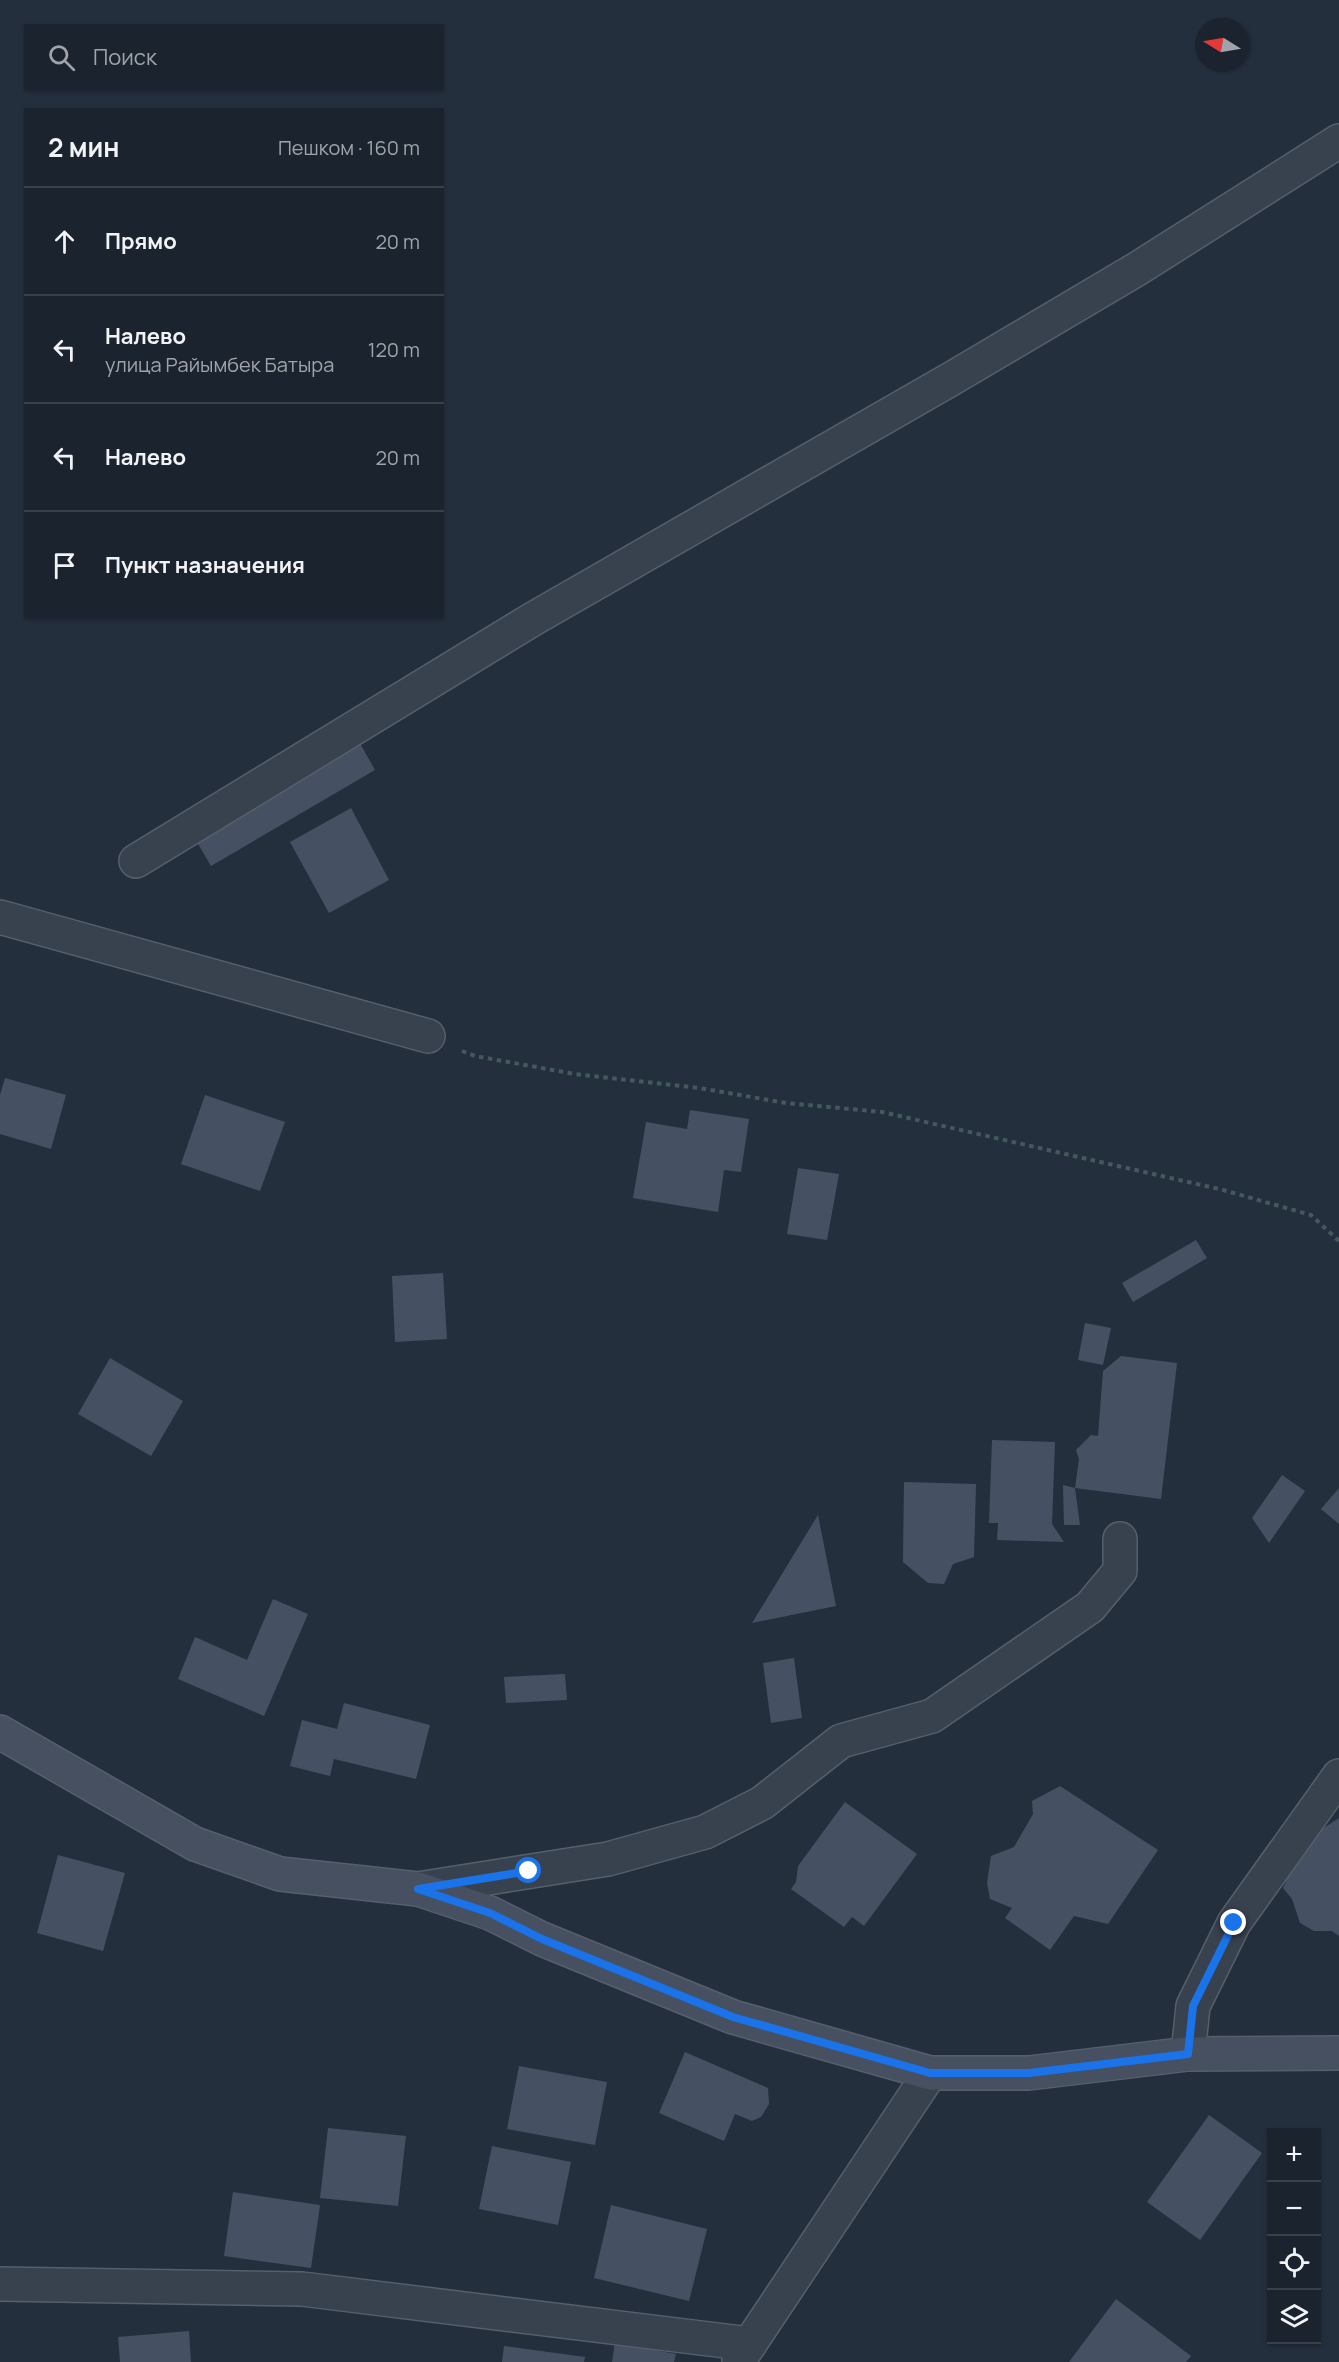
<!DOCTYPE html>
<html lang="ru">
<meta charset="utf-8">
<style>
:root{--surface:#1b232e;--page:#282f3a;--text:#f1f3f6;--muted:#a0a4aa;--line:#39404a}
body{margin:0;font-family:Manrope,sans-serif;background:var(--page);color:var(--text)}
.controls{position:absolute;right:18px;bottom:18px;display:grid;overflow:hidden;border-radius:0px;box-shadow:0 2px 4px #0004}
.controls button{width:54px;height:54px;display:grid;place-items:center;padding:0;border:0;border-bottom:2px solid var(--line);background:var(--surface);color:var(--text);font:30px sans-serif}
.compass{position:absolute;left:1195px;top:18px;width:54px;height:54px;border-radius:50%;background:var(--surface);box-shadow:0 2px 4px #0004;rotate:281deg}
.stop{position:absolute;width:18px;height:18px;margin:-14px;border:4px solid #1a73e8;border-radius:50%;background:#fff}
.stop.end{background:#1a73e8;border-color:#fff;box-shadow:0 2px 6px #0008}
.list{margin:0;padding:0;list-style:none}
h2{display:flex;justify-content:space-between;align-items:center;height:78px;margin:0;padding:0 24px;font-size:26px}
h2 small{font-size:20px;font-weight:400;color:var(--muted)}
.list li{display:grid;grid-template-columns:39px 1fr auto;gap:18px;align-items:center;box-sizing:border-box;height:108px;padding:0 24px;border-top:2px solid var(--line)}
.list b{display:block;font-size:22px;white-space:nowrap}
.list p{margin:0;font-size:20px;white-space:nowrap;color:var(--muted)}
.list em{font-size:20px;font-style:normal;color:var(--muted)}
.icon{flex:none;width:33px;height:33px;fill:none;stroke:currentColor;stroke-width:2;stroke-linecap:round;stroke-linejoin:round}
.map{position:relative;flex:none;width:1339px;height:2362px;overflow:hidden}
.search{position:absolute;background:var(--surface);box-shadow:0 2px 4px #0004;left:24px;top:24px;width:420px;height:66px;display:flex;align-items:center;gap:15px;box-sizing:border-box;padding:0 21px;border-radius:0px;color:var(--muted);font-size:22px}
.panel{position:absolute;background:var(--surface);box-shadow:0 2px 4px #0004;left:24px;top:108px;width:420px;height:510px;border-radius:0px}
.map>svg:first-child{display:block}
.building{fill:#455162}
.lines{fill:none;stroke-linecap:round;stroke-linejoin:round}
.street-casing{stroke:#565f6c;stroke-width:36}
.secondary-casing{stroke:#565f6c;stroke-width:36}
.path{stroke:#44595c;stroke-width:4;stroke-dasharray:4.5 4.5;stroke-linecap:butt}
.street{stroke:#38414e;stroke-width:33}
.secondary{stroke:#465061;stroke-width:33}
.route{stroke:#1a73e8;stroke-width:8}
</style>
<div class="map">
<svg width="1339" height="2362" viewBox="0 0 1339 2362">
<rect width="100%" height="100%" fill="#242f3e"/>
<path class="building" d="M358,740L375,770L211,866L194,837Z
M351,808L389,880L329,913L290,842Z
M5,1078L66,1095L51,1149L0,1134V1095Z
M205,1095L285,1122L260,1191L181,1164Z
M690,1110L749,1119L741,1172L724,1170L718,1212L633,1198L646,1122L687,1129Z
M798,1168L839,1174L827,1240L787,1234Z
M1196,1240L1207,1258L1133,1302L1122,1283Z
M443,1273L447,1339L395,1342L392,1276Z
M1085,1323L1111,1328L1103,1365L1078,1360Z
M1121,1356L1177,1363L1161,1499L1075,1488L1080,1525H1064L1063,1485L1075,1488L1079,1459L1076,1450L1091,1435L1098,1436L1103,1371Z
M110,1358L183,1401L151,1456L78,1414Z
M992,1440L1055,1442L1052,1524L1064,1542L997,1540L998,1523H989Z
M1282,1475L1305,1491L1269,1543L1252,1518Z
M904,1482L976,1484L974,1557L953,1564L944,1584L928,1583L903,1562Z
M1339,1488V1524L1321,1509Z
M818,1515L836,1606L752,1623Z
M273,1599L308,1614L264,1716L178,1679L195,1637L247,1660Z
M794,1658L802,1718L771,1723L763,1663Z
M565,1674L567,1700L506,1703L504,1677Z
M344,1703L430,1725L416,1779L334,1759L330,1776L290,1766L302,1720L337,1729Z
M1060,1786L1158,1850L1108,1924L1074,1916L1050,1950L1005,1918L1012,1908L990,1899L987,1883L991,1856L1014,1847L1033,1814L1032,1801Z
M845,1802L917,1854L864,1926L852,1917L844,1927L791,1889L796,1882L798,1866Z
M1339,1818V1936L1332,1931H1314L1300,1923L1292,1899L1283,1888L1305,1840Z
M58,1855L125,1873L103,1951L37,1933Z
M685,2052L768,2088L769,2104L761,2117L752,2121L735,2114L724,2141L659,2113Z
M519,2066L607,2082L595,2145L507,2129Z
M1209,2115L1262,2153L1200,2240L1147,2202Z
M328,2128L406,2136L398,2206L320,2198Z
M492,2146L571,2162L558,2225L479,2209Z
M233,2192L320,2205L311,2268L224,2256Z
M611,2205L707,2229L689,2301L594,2278Z
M1116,2299L1191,2356L1186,2362H1069Z
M189,2331L191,2362H120L118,2337Z
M615,2343L676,2354L674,2362H612Z
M504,2346L585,2357L584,2362H502Z"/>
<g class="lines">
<g class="street-casing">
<path id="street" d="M136,861L533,619L951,379L1137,269L1339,141
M0,917L428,1036
M418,1889L608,1859L705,1832L762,1803L841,1741L932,1716L1090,1607L1120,1571V1539
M1188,2054L1193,2006L1234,1923L1339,1776
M0,2284L302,2289L750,2344
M739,2360L930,2073"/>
</g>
<g class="secondary-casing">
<path id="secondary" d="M0,1732L195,1844L280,1874L418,1889L490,1913L542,1939L733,2017L930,2073H1029L1188,2054L1339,2053"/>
</g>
<path class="path" d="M462,1051L475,1056L575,1074L699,1088L786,1103L882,1112L1223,1190L1311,1215L1339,1241"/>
<use href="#street" class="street"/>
<use href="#secondary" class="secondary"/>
</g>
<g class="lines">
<path class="route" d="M529,1871L418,1889L490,1913L542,1939L733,2017L930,2073H1029L1188,2054L1193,2006L1234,1923"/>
</g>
</svg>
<div class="controls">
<button>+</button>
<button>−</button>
<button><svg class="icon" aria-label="locate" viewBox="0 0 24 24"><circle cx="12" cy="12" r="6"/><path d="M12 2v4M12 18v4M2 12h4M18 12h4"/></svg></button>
<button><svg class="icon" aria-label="layers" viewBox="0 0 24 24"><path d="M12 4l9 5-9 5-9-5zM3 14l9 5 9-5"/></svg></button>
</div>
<svg class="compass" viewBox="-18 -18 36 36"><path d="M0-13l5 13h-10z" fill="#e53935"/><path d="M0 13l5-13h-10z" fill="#a0a4aa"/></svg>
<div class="stop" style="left:529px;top:1871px"></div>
<div class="stop end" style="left:1234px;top:1923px"></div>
<div class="search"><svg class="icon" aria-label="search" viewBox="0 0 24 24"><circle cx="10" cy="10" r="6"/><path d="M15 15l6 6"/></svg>Поиск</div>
<section class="panel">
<h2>2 мин<small>Пешком · 160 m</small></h2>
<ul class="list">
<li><svg class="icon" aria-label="ahead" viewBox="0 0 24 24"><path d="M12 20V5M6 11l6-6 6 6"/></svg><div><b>Прямо</b></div><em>20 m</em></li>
<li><svg class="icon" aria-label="left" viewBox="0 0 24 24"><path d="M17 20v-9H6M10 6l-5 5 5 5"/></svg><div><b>Налево</b><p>улица Райымбек Батыра</p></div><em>120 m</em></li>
<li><svg class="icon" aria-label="left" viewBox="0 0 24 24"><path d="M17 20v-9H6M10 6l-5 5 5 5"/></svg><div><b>Налево</b></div><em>20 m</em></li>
<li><svg class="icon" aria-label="arrive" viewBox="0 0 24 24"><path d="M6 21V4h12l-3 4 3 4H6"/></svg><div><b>Пункт назначения</b></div></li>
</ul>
</section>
</div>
